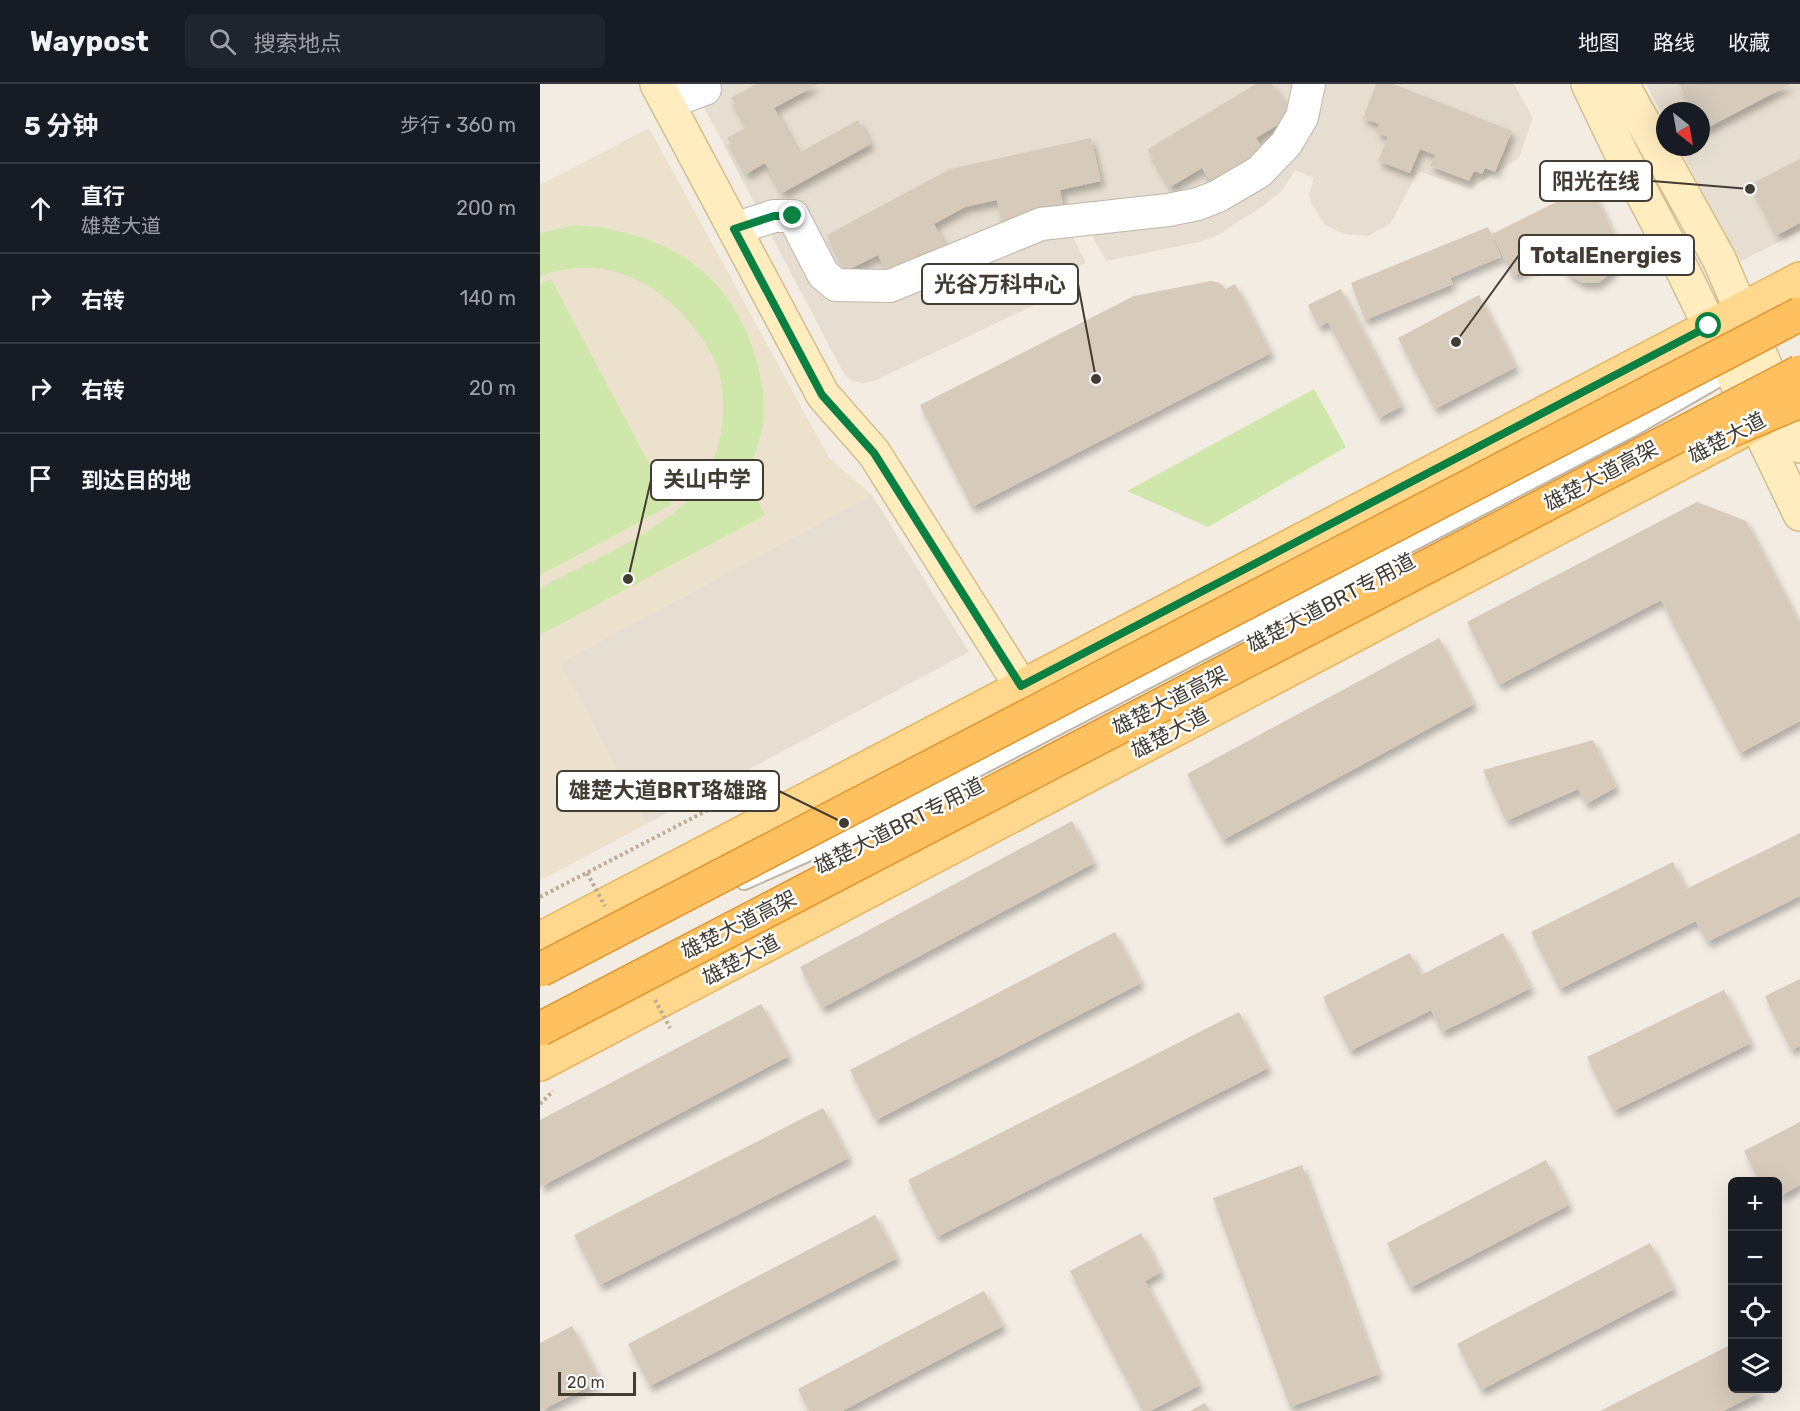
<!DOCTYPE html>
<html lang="zh">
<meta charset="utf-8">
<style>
:root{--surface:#171b24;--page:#20242c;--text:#f1f3f6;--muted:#9ea1a6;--line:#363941}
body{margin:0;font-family:Rubik,"Noto Sans SC",sans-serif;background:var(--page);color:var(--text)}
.controls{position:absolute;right:18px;bottom:18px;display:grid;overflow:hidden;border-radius:9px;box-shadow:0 6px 24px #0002}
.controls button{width:54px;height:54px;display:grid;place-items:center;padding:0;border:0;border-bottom:2px solid var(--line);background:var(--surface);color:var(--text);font:30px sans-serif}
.compass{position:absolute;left:1116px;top:18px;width:54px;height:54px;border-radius:50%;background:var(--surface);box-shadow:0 6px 24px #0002;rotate:149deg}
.scale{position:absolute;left:18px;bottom:15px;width:78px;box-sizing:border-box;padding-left:6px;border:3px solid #433c33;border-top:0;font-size:16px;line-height:21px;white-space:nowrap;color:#433c33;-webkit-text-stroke:4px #fff;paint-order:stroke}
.stop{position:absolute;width:18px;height:18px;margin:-14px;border:4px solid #0b8043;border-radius:50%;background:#fff}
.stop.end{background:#0b8043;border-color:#fff;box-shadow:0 2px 6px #0008}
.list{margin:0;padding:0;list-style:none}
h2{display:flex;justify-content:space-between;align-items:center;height:78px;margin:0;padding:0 24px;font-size:26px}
h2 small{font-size:20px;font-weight:400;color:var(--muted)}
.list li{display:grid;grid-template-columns:39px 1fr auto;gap:18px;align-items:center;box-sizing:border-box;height:90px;padding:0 24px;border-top:2px solid var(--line)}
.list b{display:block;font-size:22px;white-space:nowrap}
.list p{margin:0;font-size:20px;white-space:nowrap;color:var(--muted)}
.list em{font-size:20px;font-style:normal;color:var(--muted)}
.icon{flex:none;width:33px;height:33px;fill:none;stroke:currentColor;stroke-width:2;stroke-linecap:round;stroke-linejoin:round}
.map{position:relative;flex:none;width:1260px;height:1327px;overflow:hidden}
header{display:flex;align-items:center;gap:36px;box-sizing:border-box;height:84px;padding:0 30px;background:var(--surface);border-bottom:2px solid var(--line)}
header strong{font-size:28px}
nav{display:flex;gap:33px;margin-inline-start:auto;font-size:21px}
.search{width:420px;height:54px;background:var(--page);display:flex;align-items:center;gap:15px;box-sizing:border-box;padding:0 21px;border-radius:9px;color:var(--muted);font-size:22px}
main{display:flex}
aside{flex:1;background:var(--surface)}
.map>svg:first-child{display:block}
.residential{fill:#e6ded0}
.education{fill:#ebe1cc}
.green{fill:#cfe7aa}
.building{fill:#d6cabb;filter:url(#shadow)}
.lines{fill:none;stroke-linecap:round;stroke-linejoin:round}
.lane-casing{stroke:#c0b6a8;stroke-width:20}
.street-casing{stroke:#c0b6a8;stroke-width:34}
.secondary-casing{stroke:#d3be91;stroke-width:36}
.primary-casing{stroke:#e5b45d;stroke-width:36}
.path{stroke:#bfae96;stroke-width:4;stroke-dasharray:3 3;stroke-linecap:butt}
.lane{stroke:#fff;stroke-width:16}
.street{stroke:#fff;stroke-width:32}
.secondary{stroke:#ffecbf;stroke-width:33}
.primary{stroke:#ffd88e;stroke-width:33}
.highway-bridge-casing{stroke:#e0942e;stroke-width:36;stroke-linecap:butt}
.path-bridge{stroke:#bfae96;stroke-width:4;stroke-dasharray:3 3;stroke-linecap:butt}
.highway-bridge{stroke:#ffc160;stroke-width:33}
.route{stroke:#0b8043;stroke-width:8}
.labels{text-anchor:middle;stroke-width:5;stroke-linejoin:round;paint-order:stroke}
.street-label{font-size:21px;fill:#433c33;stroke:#fff}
.leader{fill:none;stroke:#433c33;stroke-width:2}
.callout-dot{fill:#433c33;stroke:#fff;stroke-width:2}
.callout{fill:#fff;stroke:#433c33;stroke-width:2}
.callout-label{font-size:22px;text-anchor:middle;font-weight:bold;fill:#433c33}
</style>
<header>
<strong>Waypost</strong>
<div class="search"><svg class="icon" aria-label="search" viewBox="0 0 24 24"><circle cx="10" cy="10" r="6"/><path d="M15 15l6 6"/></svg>搜索地点</div>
<nav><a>地图</a><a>路线</a><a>收藏</a></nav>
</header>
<main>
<aside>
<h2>5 分钟<small>步行 · 360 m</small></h2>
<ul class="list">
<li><svg class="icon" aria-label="ahead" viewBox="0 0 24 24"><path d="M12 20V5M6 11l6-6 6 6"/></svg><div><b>直行</b><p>雄楚大道</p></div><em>200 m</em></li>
<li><svg class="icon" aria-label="right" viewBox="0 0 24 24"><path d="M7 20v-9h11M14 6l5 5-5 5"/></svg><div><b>右转</b></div><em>140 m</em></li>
<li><svg class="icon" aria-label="right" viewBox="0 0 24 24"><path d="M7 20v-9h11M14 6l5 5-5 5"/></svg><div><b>右转</b></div><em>20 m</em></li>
<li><svg class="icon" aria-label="arrive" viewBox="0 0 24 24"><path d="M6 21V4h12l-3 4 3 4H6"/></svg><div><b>到达目的地</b></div></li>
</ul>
</aside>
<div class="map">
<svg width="1260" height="1327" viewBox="0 0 1260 1327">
<defs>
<filter id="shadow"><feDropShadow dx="3.5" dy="6" stdDeviation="3" flood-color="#0004"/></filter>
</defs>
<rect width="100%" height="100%" fill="#f2ece2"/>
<path class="residential" d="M152,0H974L993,34L979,74L930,105L878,87L851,139L828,152L804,150L785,141L771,120L769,111L774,94L755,86L742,107L720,124L678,151L659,158L566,177L543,135L526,140L546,179L527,187L518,195L509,214L334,297L322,299L312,297L304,290Z
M1106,0H1260V147L1199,178L1139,63H1161V27H1125V36Z
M332,411L429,568L106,740L20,579Z"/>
<path class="education" d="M109,44L289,374L332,411L20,579L106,740L0,797V101Z"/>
<path class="green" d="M35,141C118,147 182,180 212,262C220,286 226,313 223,338C220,358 213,377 206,395L225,431L0,551V504C46,479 136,442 163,398C182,365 188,326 179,289C175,273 164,257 155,245C118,196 61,169 0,192V149Z
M11,195L131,421L0,491V200Z
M774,305L806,363L668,443L587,407Z"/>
<path class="building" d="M216,0H278L234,24L259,69L318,36L331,60L242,109L225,79L206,90L187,54L207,43L191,14Z
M716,0H732L752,32L716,54L727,72L674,103L662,84L630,103L608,65Z
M836,0H853L972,47L955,88L945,84L942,90L934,87L929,97L890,82L895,71L880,65L870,89L838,77L848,53L836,48L839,40L823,34Z
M1139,0H1251L1163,46L1161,27H1153Z
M551,54L561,97L520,106L524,126L462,140L457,116L425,123L394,140L405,161L348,191L338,171L306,187L287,151L410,85Z
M1260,75V139L1237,151L1211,100Z
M1050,101L1078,159L1079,174L1071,189L1058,199H1042L1029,191L1016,172L973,192L952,150Z
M948,143L961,173L910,194L913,200L825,236L811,199Z
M671,197L680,199L686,205L695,200L731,269L432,423L380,321L594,212Z
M801,205L862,322L839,334L788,238L779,243L768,221Z
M939,211L976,283L895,325L858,254Z
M1157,418L1206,437L1260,540V637L1200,669L1121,516L959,601L927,538Z
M899,554L934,620L683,756L647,690Z
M1053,656L1076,703L1046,720L1038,705L966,737L943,686Z
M532,737L554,779L282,924L260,883Z
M1260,749V812L1167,858L1156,837L1020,905L991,848L1133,778L1146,805Z
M575,848L601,899L336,1036L310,986Z
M963,849L991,904L902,948L891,926L810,967L783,913L870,869L881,891Z
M1260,895V962L1251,966L1225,912Z
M1184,906L1211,959L1074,1027L1047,973Z
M221,920L249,972L0,1103V1036Z
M699,928L728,984L397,1153L368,1096Z
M283,1024L309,1074L60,1201L34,1151Z
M1260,1038V1101L1238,1113V1098H1220L1204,1067Z
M1006,1076L1029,1121L870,1204L847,1159Z
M762,1081L839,1290L750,1323L673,1114Z
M335,1131L357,1174L110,1302L88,1260Z
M601,1149L621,1188L605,1197L660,1301L610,1327H603L530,1187Z
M1110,1159L1134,1205L941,1306L917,1260Z
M444,1207L463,1242L302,1327H269L258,1305Z
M32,1242L60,1297L0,1327V1259Z
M1192,1260V1304H1218L1220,1308L1183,1327H1060Z
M665,1319L670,1327H650Z"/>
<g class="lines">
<g class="lane-casing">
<path id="lane" d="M204,797L310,750L1092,344L1196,284"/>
</g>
<g class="street-casing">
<path id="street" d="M127,19L165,5L162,0
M194,145L234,132H253L283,190L296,201L350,202L501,140L628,126L658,120L678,112L719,88L746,60L762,33L769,0"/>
</g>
<g class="secondary-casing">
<path id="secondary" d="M117,0L283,311L334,369L481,602
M1048,0L1083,73L1145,191L1260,430
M1082,0L1179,175L1260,362"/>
</g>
<g class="primary-casing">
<path id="primary" d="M0,855L1260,195
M0,980L1219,338"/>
</g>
<path class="path" d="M0,813L168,726
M0,1020L13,1007"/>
<use href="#lane" class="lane"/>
<use href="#street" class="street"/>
<use href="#secondary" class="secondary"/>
<use href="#primary" class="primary"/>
<g class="highway-bridge-casing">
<path id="highway-bridge" d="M1189,347L1260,317
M0,886L1260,230
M0,945L1260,288"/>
</g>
<path class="path-bridge" d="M47,789L65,822
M115,916L130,944"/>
<use href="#highway-bridge" class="highway-bridge"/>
</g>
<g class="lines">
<path class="route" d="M253,132H234L194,145L282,311L334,369L481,602L1169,242"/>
</g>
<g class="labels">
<g class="street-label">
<text transform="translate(1187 354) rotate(-28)" y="7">雄楚大道</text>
<text transform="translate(1061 392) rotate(-28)" y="7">雄楚大道高架</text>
<text transform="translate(791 519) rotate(-28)" y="7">雄楚大道BRT专用道</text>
<text transform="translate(630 617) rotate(-27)" y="7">雄楚大道高架</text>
<text transform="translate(630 649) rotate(-28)" y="7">雄楚大道</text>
<text transform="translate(359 742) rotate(-27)" y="7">雄楚大道BRT专用道</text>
<text transform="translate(199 841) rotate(-27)" y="7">雄楚大道高架</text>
<text transform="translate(201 876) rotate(-28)" y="7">雄楚大道</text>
</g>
</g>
<path class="leader" d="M1210 105L1112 97M916 258L979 171M556 295L538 200M88 495L111 396M304 739L239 707"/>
<g class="callout-dot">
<circle cx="1210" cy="105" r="6"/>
<circle cx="916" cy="258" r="6"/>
<circle cx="556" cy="295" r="6"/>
<circle cx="88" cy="495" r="6"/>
<circle cx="304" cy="739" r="6"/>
</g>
<g class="callout">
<rect x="1000" y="77" width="112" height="40" rx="6"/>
<rect x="979" y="151" width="175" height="40" rx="6"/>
<rect x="382" y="180" width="156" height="40" rx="6"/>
<rect x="111" y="376" width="112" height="40" rx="6"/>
<rect x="17" y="687" width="222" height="40" rx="6"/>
</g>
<g class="callout-label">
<text x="1056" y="105">阳光在线</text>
<text x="1066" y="179">TotalEnergies</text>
<text x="460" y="208">光谷万科中心</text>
<text x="167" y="403">关山中学</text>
<text x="128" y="714">雄楚大道BRT珞雄路</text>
</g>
</svg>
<div class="controls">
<button>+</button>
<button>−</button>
<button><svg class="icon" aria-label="locate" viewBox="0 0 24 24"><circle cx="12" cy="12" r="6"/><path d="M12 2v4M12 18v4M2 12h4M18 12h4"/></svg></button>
<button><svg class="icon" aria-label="layers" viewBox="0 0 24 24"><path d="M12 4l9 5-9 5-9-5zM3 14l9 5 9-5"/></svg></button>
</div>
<svg class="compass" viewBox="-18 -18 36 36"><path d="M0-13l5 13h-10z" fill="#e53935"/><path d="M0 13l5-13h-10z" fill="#9ea1a6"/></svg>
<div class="scale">20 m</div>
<div class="stop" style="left:1169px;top:242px"></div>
<div class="stop end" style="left:253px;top:132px"></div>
</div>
</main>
